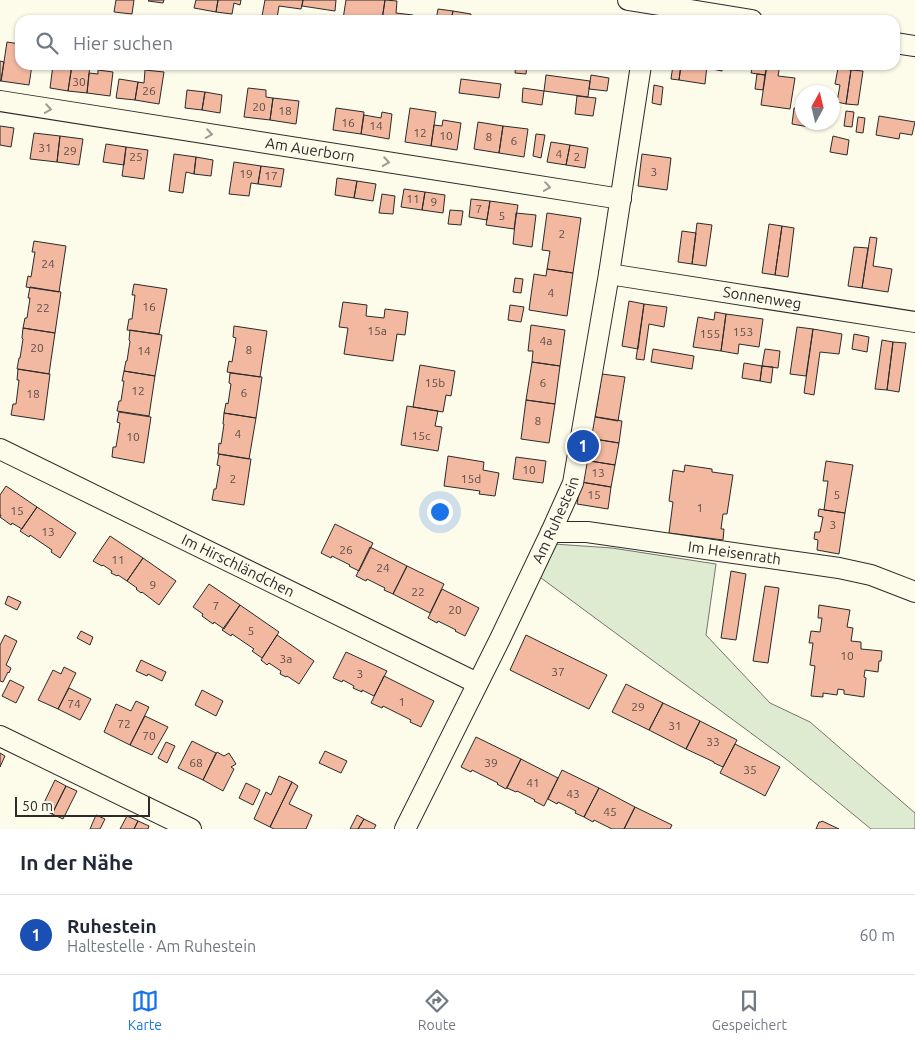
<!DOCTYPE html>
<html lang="de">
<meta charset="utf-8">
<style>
:root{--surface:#fff;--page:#f6f6f7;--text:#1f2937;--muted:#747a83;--line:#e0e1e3;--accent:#1a73e8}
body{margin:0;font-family:Ubuntu,sans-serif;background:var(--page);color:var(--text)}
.compass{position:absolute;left:795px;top:85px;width:45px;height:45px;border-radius:50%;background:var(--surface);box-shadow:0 1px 4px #0004;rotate:8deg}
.scale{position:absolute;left:15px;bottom:12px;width:135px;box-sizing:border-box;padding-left:5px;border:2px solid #2b2b2b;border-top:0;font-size:14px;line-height:18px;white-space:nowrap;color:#2b2b2b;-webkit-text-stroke:4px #fdfbea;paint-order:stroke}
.you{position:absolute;left:439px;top:511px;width:18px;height:18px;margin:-12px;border:4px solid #fff;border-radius:50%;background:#1a73e8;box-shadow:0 0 0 8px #1a73e833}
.badge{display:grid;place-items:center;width:32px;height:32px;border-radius:50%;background:var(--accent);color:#fff;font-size:16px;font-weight:700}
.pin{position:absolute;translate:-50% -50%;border:2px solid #fff;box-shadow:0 1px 5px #0006}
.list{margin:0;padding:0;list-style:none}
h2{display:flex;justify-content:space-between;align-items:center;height:65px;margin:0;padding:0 20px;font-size:21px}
h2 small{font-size:16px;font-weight:400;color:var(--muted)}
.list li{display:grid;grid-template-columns:32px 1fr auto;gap:15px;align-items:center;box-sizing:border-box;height:80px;padding:0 20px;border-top:1px solid var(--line)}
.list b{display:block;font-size:19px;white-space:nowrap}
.list p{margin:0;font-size:16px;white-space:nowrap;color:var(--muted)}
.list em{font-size:16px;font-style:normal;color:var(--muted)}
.icon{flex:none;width:28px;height:28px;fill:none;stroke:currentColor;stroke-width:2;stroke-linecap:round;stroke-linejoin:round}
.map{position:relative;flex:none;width:915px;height:829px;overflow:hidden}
.search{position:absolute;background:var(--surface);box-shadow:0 1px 4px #0004;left:15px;right:15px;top:15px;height:55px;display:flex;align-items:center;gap:12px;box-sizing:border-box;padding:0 18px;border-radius:15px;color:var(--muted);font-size:19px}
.sheet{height:145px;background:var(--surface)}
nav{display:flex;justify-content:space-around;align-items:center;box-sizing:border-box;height:70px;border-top:1px solid var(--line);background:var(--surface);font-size:14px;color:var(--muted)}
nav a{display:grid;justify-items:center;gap:2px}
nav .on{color:var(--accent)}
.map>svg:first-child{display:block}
.green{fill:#deebd1;stroke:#74746e}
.building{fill:#f2b8a0;stroke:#2b2b2b}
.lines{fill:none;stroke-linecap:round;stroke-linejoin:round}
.minor-casing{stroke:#2b2b2b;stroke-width:22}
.minor{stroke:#fdfbea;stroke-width:20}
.oneway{stroke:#9e9d94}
.labels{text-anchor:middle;stroke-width:4;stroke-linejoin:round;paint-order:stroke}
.number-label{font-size:12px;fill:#5d4e48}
.street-label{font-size:15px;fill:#2b2b2b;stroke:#fdfbea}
</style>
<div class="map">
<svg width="915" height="829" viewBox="0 0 915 829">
<rect width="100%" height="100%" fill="#fdfbea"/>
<path class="green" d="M554,544L612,548L716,564L706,635L770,703L810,722L915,813V829H871L786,759L537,575Z"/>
<path class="building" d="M116,0H134L132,14L114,12Z
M149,0H164L163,3L148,1Z
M196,0H218L216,12L194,8Z
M218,0H241L240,5L234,3L232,14L216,12Z
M265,0H303L301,9L279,6L277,18L262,16Z
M303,0H336L335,11L302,6Z
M346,0H385L382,20L343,19Z
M385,0L397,1L396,13L413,15L412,20H382Z
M438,9L453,11L451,20H436Z
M453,11L471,14L470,20H451Z
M7,42L20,44V65H32L29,85L1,81Z
M0,61L4,62L1,81H0Z
M53,65H72L68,91L50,88Z
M72,65H90L87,93L68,91Z
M516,65H527L526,74L515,73Z
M569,65H582L581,68L569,66Z
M582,65H591L590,69L581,68Z
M673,65H681L679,80L671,79Z
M681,65H707L705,84L679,80Z
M713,65H723L722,71L712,69Z
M753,65H767L765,75L751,73Z
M767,65H780L778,76L795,78L790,109L761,105Z
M838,68L851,70L846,104L837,102L840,85L835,84Z
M98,70L113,72L110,96L87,93L89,73L98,74Z
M145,70L164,72L159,104L135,100L138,82L144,83Z
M851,70L863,71L858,105L846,104Z
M757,74L765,75L763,90L755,89Z
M546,75L590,81L588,97L544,91Z
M591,75L609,78L607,91L589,89Z
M119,79L138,82L135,100L116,98Z
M461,79L501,84L499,98L459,93Z
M654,85L663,87L661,105L652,103Z
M248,88L266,90V97L273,98L270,120L244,117Z
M523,88L544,91L542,105L522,102Z
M187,90L205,92L202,110L185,108Z
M205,92L222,95L220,113L202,110Z
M577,96L596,98L593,116L575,114Z
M273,98L299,101L296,124L270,120Z
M336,108L364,112L361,134L333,130Z
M410,108L436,112L431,146L405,142Z
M794,108L802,109V122H810L809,127L792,124Z
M846,111L854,112L852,127L844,126Z
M382,112L392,114L389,139L361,134L364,115L381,118Z
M879,116L915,122L912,135L900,133L899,139L876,135Z
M858,117L865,118L863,133L856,132Z
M443,120L461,123L457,150L431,146L434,125L442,126Z
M478,122L503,126L499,153L474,149Z
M0,126L14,128L11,147L0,145Z
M503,126L528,129L524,157L499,153Z
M34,133L60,136L57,162L30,159Z
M536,134L545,135L541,158L533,156Z
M60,136L83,139L79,165L57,162Z
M833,136L849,140L847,155L830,152Z
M551,142L570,145L566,165L547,162Z
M106,144L126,147L124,165L103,162Z
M570,145L588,148L585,168L566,165Z
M126,147L148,150L144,179L122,176Z
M174,154L196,157L194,174L186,172L183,193L169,191Z
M642,154L671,158L667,190L638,186Z
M196,157L213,160L211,176L194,174Z
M234,162L261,166L258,184L251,183L249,196L229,194Z
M261,166L284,169L281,187L258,184Z
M337,178L357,181L354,198L335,195Z
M357,181L376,184L373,201L354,198Z
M404,189L425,192L422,210L401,207Z
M425,192L445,195L443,213L422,210Z
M382,194L395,196L393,214L379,213Z
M471,199L490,201L487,220L469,217Z
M490,201L518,205L514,229L486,225Z
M450,210L463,211L461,225L448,224Z
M516,213L536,215L532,247L513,244Z
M547,213L581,218L573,273L547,269L550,251L542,250Z
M697,223L712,225L706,266L692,264Z
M769,224L782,226L775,275L762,273Z
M782,226L794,228L788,277L775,275Z
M682,231L696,233L692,264L678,262Z
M870,237L877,238L873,266L892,269L888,292L862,288Z
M34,241L66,246L59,292L26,287L28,276L31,277L35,252H32Z
M854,247L868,248L862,288L848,286Z
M547,269L573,273L567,316L529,310L534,274L546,276Z
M515,278L523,279L521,293L513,292Z
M134,284L167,289L159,334L127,330L129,319H132L135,295H132Z
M30,287L61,292L55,333L23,328L25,318H27L30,298H28Z
M629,301L644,304L638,349L622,346Z
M343,302L367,305L366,316L384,318L385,309L408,312L405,335L397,334L393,361L344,354L348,328L339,327Z
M644,304L667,307L664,327L649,324L644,360L636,359Z
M510,305L524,307L521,322L508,320Z
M715,312L726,314L721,351L693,347L698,317L714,320Z
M726,314L763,319L759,347L739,344L738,354L721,351Z
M531,325L565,330L560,366L532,362L533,351H528Z
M234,326L267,331L260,377L227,372L229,361L232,362L236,338L233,337Z
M797,327L813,329L806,376L790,374Z
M23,328L55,333L49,374L17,369L19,358H20L23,339L22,338Z
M813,329L842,334L839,354L820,352L814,395L804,393Z
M130,330L162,335L155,376L124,371L126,361H127L130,341L129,340Z
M854,334L869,337L867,352L852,349Z
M882,340L893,342L887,390L875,389Z
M893,342L906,343L899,392L887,390Z
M653,349L694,356L692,369L651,362Z
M765,349L780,351L778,368L762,366Z
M532,362L560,366L555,404L526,400Z
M744,363L762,366L760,381L742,378Z
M420,365L455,371L451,396L446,395L443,412L413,407Z
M762,366L773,367L771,383L760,381Z
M18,369L50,374L44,420L11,415L13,404H16L19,380H17Z
M124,371L155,376L149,416L117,411L119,401H121L124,381H122Z
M230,373L262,377L256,418L224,413L226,403L228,404L231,384L229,383Z
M602,374L625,377L618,421L595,417Z
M526,400L555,404L549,443L521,439Z
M407,406L438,411L435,426L442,427L438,451L401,445Z
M119,412L151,417L144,463L112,457L113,447H116L120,423L117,422Z
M224,413L256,418L249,459L218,454L219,443L221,444L224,424H223Z
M591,416L622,421L619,443L588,438Z
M588,438L619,443L615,465L584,460Z
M219,454L251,459L244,505L212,500L214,489H216L220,466L217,465Z
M448,456L484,462L483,470L499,473L495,496L479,494L480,491L444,486Z
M516,457L546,461L543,483L513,479Z
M584,460L615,465L611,487L581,482Z
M826,461L853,465L845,513L824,510L828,481H823Z
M685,465L712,469V472L733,475L727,514H723L721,529H724L723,540L669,533L673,502L669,501L673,470L684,472Z
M581,482L611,487L608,509L577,504Z
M6,486L37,507L22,529L12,523L11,525L0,517L1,515H0V495Z
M37,507L76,533L60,558L51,552L52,550L30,535L29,537L20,531Z
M819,509L845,513L839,554L817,550L818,540L814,539L815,532H820L823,517L818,516Z
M335,524L373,543L359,571L349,566L350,565L332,556L331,558L321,553Z
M110,536L143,558L127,581L118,575L117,576L111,573L112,571L103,565L102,566L93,561Z
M370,547L407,566L393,594L384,590L385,588L367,579L366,581L356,576Z
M143,558L176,581L159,605L142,592L141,593L136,589L137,588L127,581Z
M407,566L444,584L430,613L393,594Z
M731,571L746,574L736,640L721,638Z
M209,584L240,605L224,629L214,622L213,624L202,616L203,614L193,607Z
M765,586L779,588L768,663L753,661Z
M442,589L479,608L465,636L455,631L456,630L438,621L437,623L428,618Z
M8,596L21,602L17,610L5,604Z
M240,605L279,632L262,658L252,651L254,649L232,634L231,636L222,630Z
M819,605L850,610L847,627L853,628L851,641L861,642V649L882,651L881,661H879L878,672L865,670L864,677L866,678L864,697L844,694V690L838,689L837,695L823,693V697L811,696L815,666L810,665L813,643H809L811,631L820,632L822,618H818Z
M81,631L93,637L90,645L77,638Z
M5,635L17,641L6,665L11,668L9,673L8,672L3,682L0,681V645Z
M277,635L314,661L299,684L287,676L286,677L280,674L281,671L269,663L267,665L261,660Z
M526,635L607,675L589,709L510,670Z
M346,652L387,671L374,696L362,690V692L353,688L354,686L343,680L342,682L333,678Z
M141,660L166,672L162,681L148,674L147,676L136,671Z
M64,667L76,673L58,709L38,700L53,670L61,674Z
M384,676L434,701L421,727L410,722L411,720L383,706L382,708L371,703Z
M10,680L24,687L16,703L2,696Z
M626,684L663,703L649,730L612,712Z
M69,688L91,699L80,720L58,709Z
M202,690L223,701L216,716L195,705Z
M136,701L149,707L130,745L104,732L116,704L131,711Z
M663,703L700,721L686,749L649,730Z
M145,716L168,727L152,755L130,745Z
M700,721L737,740L723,767L714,763V762L686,749Z
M476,737L521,759L506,789L497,784L498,783L472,770L471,772L461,767Z
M192,741L216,753L203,780L178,768Z
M166,742L175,746L167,763L158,758Z
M735,744L780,767L765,796L756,791L720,773Z
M325,751L347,761L341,773L319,763Z
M217,752L224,756L229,753L236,764L231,767L234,769L223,791L203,780Z
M0,753L5,756L0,767Z
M521,759L558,778L544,806L534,801L535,800L517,791L516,792L507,788Z
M562,770L599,788L584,817L575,813L576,811L558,802L557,804L548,799Z
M279,776L292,782L270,827L254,819L266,792L271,795Z
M55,780L66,786L52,814L41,809Z
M292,782L298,786L289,804L312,815L306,829H274L270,827Z
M246,783L260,790L253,805L239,798Z
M66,786L77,791L63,819L52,814Z
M599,788L635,807L624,829H612L594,820L593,822L584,817Z
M635,807L672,825L670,829H624Z
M96,815L105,819L100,829H90Z
M357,815L364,819L358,829H350Z
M127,816L138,821L134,829H120Z
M364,819L376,825L374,829H358Z
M138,821L149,826L148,829H134Z
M822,821L839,829H816L819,822H821Z"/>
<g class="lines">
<g class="minor-casing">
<g id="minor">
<path d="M628,0L752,20"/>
<path d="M895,43L915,46"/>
<path id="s1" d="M0,101L621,199"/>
<path id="s2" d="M609,274L915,322"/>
<path id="s3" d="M0,449L477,683"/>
<path id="s4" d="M551,532H587L839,568L871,575L915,592"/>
<path d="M0,736L191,829"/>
<path id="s5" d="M405,829L500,639L551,532L573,483L609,274L641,65"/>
</g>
</g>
<use href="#minor" class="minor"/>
</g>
<defs><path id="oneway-chevron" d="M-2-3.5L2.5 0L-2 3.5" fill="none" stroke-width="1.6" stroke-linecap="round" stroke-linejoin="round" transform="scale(1.25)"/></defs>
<g class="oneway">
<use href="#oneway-chevron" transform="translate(48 109) rotate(9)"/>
<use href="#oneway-chevron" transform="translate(209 134) rotate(9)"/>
<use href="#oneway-chevron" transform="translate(386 162) rotate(9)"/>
<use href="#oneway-chevron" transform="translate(547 187) rotate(9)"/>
</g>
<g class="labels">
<g class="number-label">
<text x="79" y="86">30</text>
<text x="149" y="95">26</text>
<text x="259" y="111">20</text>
<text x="285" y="115">18</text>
<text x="348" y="127">16</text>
<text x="376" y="130">14</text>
<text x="420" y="137">12</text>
<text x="446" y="140">10</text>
<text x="489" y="141">8</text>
<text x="514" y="145">6</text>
<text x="45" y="152">31</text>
<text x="70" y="155">29</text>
<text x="559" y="158">4</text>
<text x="136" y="161">25</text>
<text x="577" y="161">2</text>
<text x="654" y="176">3</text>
<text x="246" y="178">19</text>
<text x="271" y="180">17</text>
<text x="413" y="203">11</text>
<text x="434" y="206">9</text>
<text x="479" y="213">7</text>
<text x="502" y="220">5</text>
<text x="562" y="238">2</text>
<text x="48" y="268">24</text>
<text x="551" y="297">4</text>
<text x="149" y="311">16</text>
<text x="43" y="312">22</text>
<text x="377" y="335">15a</text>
<text x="743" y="336">153</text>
<text x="710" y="338">155</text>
<text x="546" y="345">4a</text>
<text x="37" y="352">20</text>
<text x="249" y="354">8</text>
<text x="144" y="355">14</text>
<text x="435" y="387">15b</text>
<text x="543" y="387">6</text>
<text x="138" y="395">12</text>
<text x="244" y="397">6</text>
<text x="33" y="398">18</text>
<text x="538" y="425">8</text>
<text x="238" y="438">4</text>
<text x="421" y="440">15c</text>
<text x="133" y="441">10</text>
<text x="529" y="474">10</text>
<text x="598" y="477">13</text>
<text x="233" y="483">2</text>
<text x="471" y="483">15d</text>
<text x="594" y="499">15</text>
<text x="837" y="499">5</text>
<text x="700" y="512">1</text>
<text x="17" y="515">15</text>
<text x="833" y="529">3</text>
<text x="48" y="536">13</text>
<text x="346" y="554">26</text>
<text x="118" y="564">11</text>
<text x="383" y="572">24</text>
<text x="153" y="589">9</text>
<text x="418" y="596">22</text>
<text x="216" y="610">7</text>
<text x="455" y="614">20</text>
<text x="251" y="635">5</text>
<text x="847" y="660">10</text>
<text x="286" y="663">3a</text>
<text x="558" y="676">37</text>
<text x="360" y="678">3</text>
<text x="402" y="706">1</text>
<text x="74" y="708">74</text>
<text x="638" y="711">29</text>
<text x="124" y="728">72</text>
<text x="675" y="730">31</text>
<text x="149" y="740">70</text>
<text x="713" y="746">33</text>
<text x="196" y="767">68</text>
<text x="491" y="767">39</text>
<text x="750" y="774">35</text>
<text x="533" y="787">41</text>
<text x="573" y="798">43</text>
<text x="610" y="816">45</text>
</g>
<g class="street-label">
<text dy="5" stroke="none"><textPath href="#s1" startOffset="314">Am Auerborn</textPath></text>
<text dy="5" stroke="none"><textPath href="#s2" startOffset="155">Sonnenweg</textPath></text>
<text dy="5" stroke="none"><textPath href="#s5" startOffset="344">Am Ruhestein</textPath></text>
<text dy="5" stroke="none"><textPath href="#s4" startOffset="185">Im Heisenrath</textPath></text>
<text dy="5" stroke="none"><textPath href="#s3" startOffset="265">Im Hirschländchen</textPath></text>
</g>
</g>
</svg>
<svg class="compass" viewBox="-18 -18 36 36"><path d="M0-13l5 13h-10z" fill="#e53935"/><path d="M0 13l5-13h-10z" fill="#747a83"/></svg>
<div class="scale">50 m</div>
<div class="you"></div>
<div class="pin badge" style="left:583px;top:446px;background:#1a4fb4">1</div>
<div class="search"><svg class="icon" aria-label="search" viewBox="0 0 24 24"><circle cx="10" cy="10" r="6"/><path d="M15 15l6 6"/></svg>Hier suchen</div>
</div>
<section class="sheet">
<h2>In der Nähe<small></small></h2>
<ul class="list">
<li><span class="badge" style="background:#1a4fb4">1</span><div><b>Ruhestein</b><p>Haltestelle · Am Ruhestein</p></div><em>60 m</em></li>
</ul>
</section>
<nav>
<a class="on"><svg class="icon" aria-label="map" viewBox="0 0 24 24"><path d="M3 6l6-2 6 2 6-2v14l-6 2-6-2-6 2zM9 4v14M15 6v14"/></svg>Karte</a>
<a><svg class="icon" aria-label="directions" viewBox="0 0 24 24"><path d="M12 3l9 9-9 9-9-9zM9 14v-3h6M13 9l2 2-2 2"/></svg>Route</a>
<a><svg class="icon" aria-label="saved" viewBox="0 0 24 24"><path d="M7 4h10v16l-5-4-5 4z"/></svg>Gespeichert</a>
</nav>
